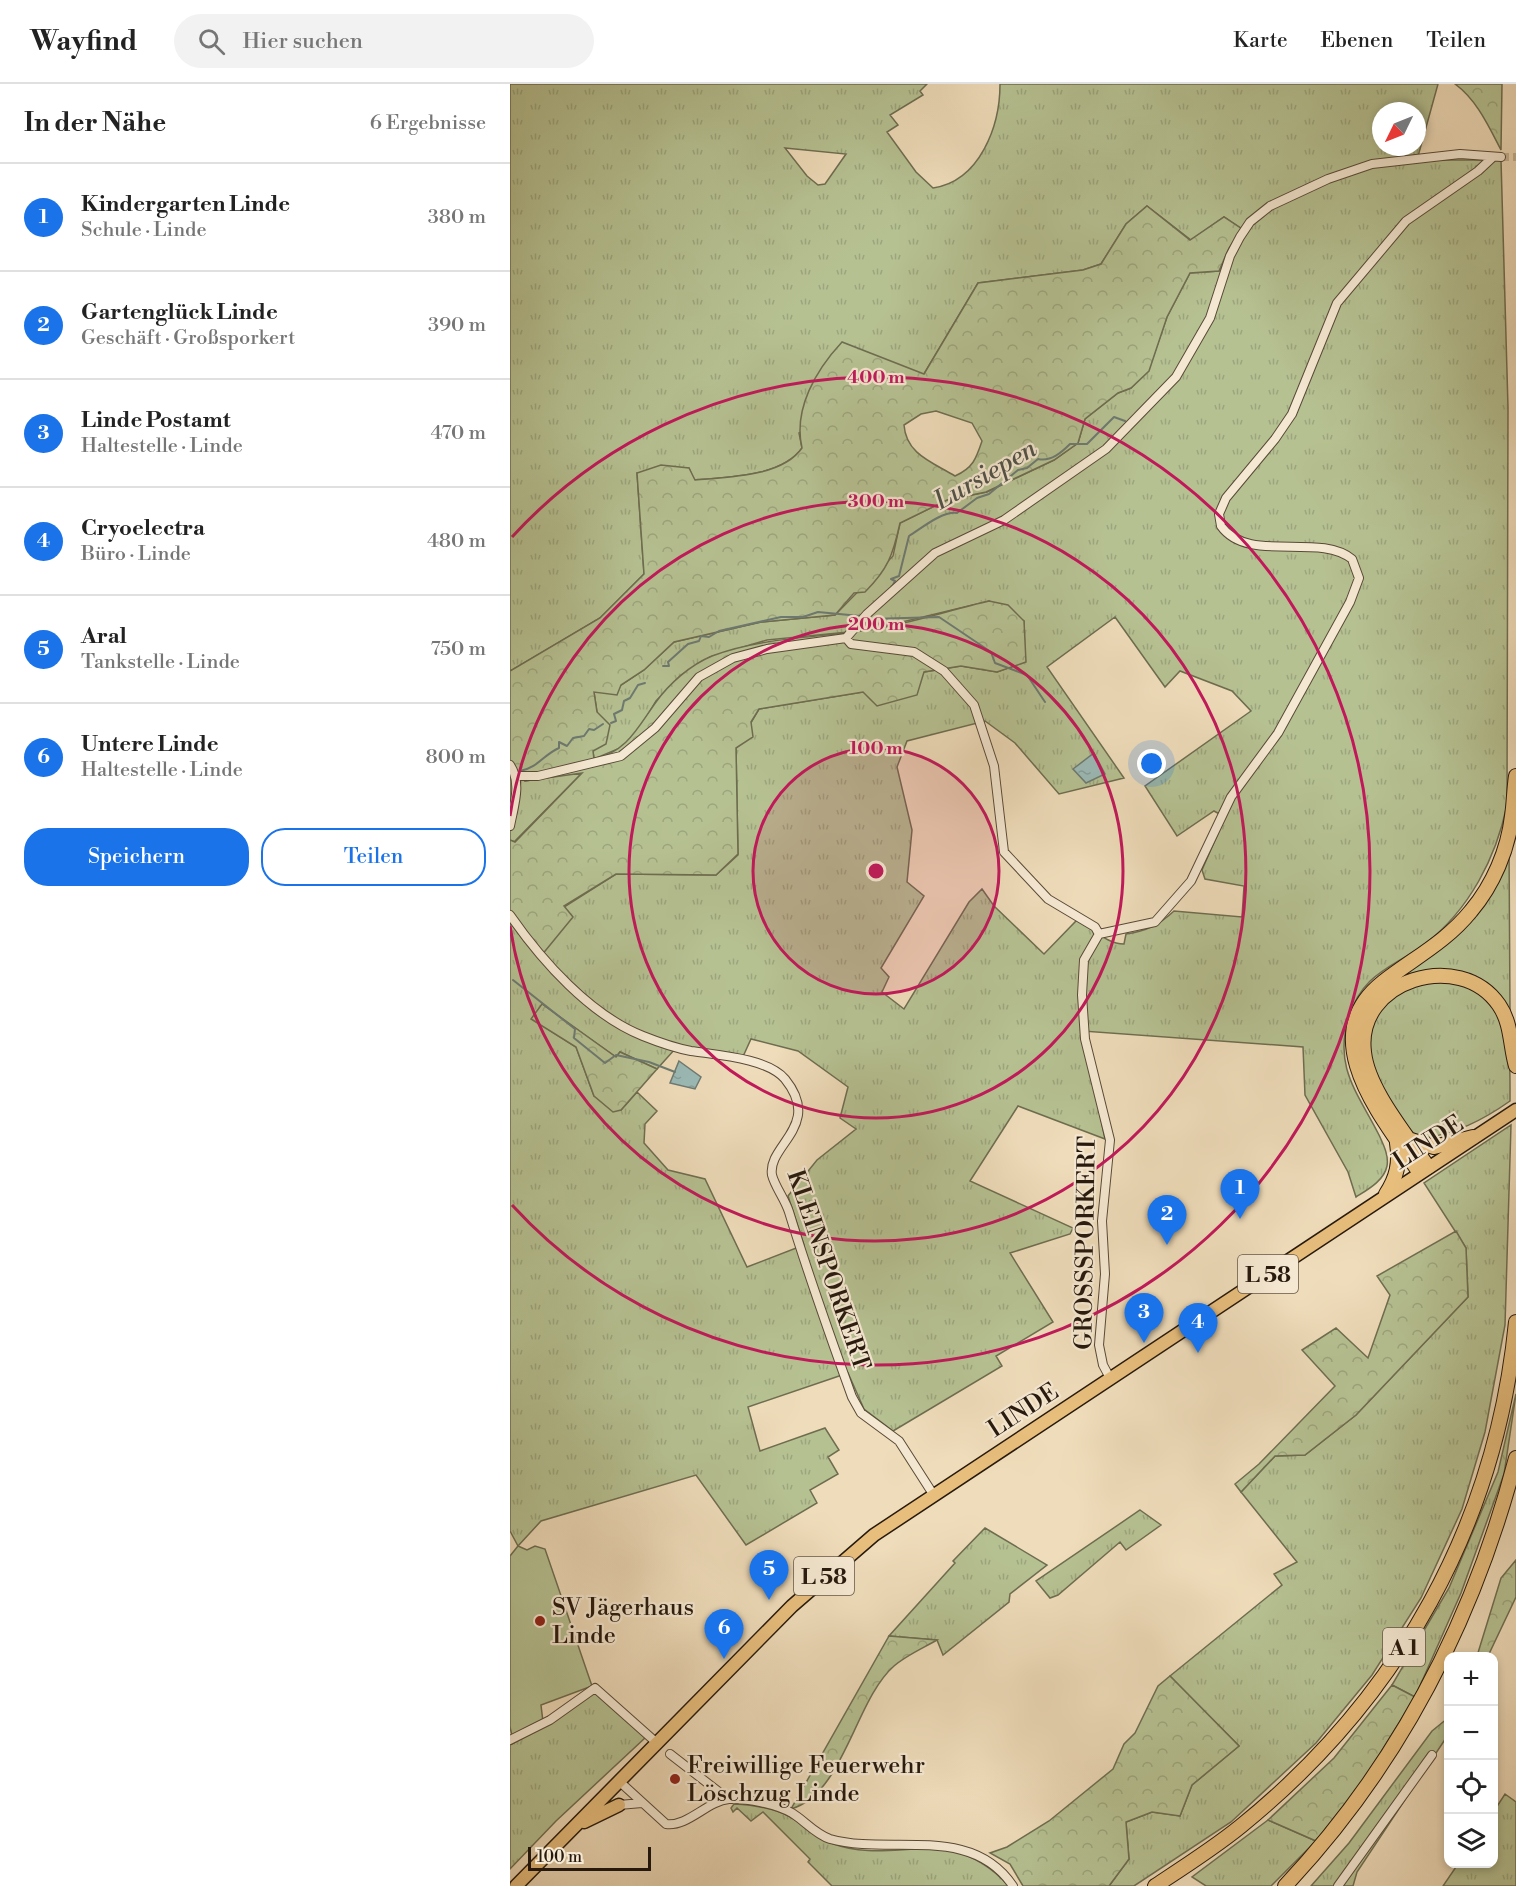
<!DOCTYPE html>
<html lang="de">
<meta charset="utf-8">
<style>
:root{--surface:#fff;--page:#f2f2f2;--text:#222;--muted:#767676;--line:#e0e0e0;--accent:#1a73e8}
body{margin:0;font-family:"Libre Bodoni",serif;background:var(--page);color:var(--text)}
.controls{position:absolute;right:18px;bottom:18px;display:grid;overflow:hidden;border-radius:12px;box-shadow:0 3px 9px #0003}
.controls button{width:54px;height:54px;display:grid;place-items:center;padding:0;border:0;border-bottom:2px solid var(--line);background:var(--surface);color:var(--text);font:30px sans-serif}
.compass{position:absolute;left:862px;top:18px;width:54px;height:54px;border-radius:50%;background:var(--surface);box-shadow:0 3px 9px #0003;rotate:227deg}
.scale{position:absolute;left:18px;bottom:15px;width:123px;box-sizing:border-box;padding-left:6px;border:3px solid #27190d;border-top:0;font-size:16px;line-height:21px;white-space:nowrap;color:#27190d;-webkit-text-stroke:4px #f5e8d2;paint-order:stroke}
.you{position:absolute;left:642px;top:680px;width:21px;height:21px;margin:-15px;border:4px solid #fff;border-radius:50%;background:#1a73e8;box-shadow:0 0 0 9px #1a73e833}
.badge{display:grid;place-items:center;width:39px;height:39px;border-radius:50%;background:var(--accent);color:#fff;font-size:20px;font-weight:700}
.pin{position:absolute;translate:-50% -50px;filter:drop-shadow(0 2px 3px #0008)}
.pin::after{content:'';position:absolute;top:32px;width:21px;height:18px;background:inherit;clip-path:polygon(0 0,100% 0,50% 100%)}
.list{margin:0;padding:0;list-style:none}
h2{display:flex;justify-content:space-between;align-items:center;height:78px;margin:0;padding:0 24px;font-size:26px}
h2 small{font-size:20px;font-weight:400;color:var(--muted)}
.list li{display:grid;grid-template-columns:39px 1fr auto;gap:18px;align-items:center;box-sizing:border-box;height:108px;padding:0 24px;border-top:2px solid var(--line)}
.list b{display:block;font-size:22px;white-space:nowrap}
.list p{margin:0;font-size:20px;white-space:nowrap;color:var(--muted)}
.list em{font-size:20px;font-style:normal;color:var(--muted)}
.actions{display:flex;gap:12px;padding:18px 24px}
.actions a{flex:1;padding:14px 0;border:2px solid var(--accent);border-radius:24px;text-align:center;font-size:21px;color:var(--accent)}
.actions .main{background:var(--accent);color:#fff}
.icon{flex:none;width:33px;height:33px;fill:none;stroke:currentColor;stroke-width:2;stroke-linecap:round;stroke-linejoin:round}
.map{position:relative;flex:none;width:1006px;height:1802px;overflow:hidden}
header{display:flex;align-items:center;gap:36px;box-sizing:border-box;height:84px;padding:0 30px;background:var(--surface);border-bottom:2px solid var(--line)}
header strong{font-size:28px}
nav{display:flex;gap:33px;margin-inline-start:auto;font-size:21px}
.search{width:420px;height:54px;background:var(--page);display:flex;align-items:center;gap:15px;box-sizing:border-box;padding:0 21px;border-radius:33px;color:var(--muted);font-size:22px}
main{display:flex}
aside{flex:1;background:var(--surface)}
.map>svg:first-child{display:block}
.grass{fill:url(#grass-tufts);stroke:#6e6d50;stroke-width:1.5;fill-rule:evenodd}
.forest{fill:url(#forest-crowns);stroke:#6e6d50;stroke-width:1.5;fill-rule:evenodd}
.park{fill:#b6c192;stroke:#6e6d50;stroke-width:1.5}
.water{fill:url(#water-ripples);stroke:#6d7a72;stroke-width:1.5}
.lines{fill:none;stroke-linecap:round;stroke-linejoin:round}
.stream{stroke:#6d7a72;stroke-width:2}
.minor-tunnel{stroke:#c7b597;stroke-width:8;stroke-dasharray:8 4;stroke-linecap:butt}
.minor-casing{stroke:#594a38;stroke-width:10}
.primary-casing{stroke:#27190d;stroke-width:15}
.motorway-casing{stroke:#27190d;stroke-width:16}
.minor{stroke:#f5e8d2;stroke-width:8}
.primary{stroke:#e8be7d;stroke-width:12}
.motorway{stroke:#e8be7d;stroke-width:14}
.ring{fill:none;stroke:#c2185b;stroke-width:3}
.poi-dot{fill:#8f2418;stroke:#f5e8d2;stroke-width:2}
.labels{text-anchor:middle;stroke-width:4.5;stroke-linejoin:round;paint-order:stroke}
.shield{fill:#f5e8d2;stroke:#655748;stroke-width:1.5}
.shield-label{font-size:22px;font-weight:bold;fill:#27190d}
.street-label{font-size:24px;fill:#27190d;stroke:#f5e8d2}
.poi-label{font-size:24px;fill:#27190d;stroke:#f5e8d2;text-anchor:start}
.water-label{font-size:26px;font-style:italic;fill:#505148;stroke:#f5e8d2}
.centre{fill:#c2185b;stroke:#f5e8d2;stroke-width:3}
.ring-label{font-size:18px;text-anchor:middle;font-weight:bold;fill:#c2185b;stroke:#f5e8d2;stroke-width:4.5;stroke-linejoin:round;paint-order:stroke}
</style>
<header>
<strong>Wayfind</strong>
<div class="search"><svg class="icon" aria-label="search" viewBox="0 0 24 24"><circle cx="10" cy="10" r="6"/><path d="M15 15l6 6"/></svg>Hier suchen</div>
<nav><a>Karte</a><a>Ebenen</a><a>Teilen</a></nav>
</header>
<main>
<aside>
<h2>In der Nähe<small>6 Ergebnisse</small></h2>
<ul class="list">
<li><span class="badge">1</span><div><b>Kindergarten Linde</b><p>Schule · Linde</p></div><em>380 m</em></li>
<li><span class="badge">2</span><div><b>Gartenglück Linde</b><p>Geschäft · Großsporkert</p></div><em>390 m</em></li>
<li><span class="badge">3</span><div><b>Linde Postamt</b><p>Haltestelle · Linde</p></div><em>470 m</em></li>
<li><span class="badge">4</span><div><b>Cryoelectra</b><p>Büro · Linde</p></div><em>480 m</em></li>
<li><span class="badge">5</span><div><b>Aral</b><p>Tankstelle · Linde</p></div><em>750 m</em></li>
<li><span class="badge">6</span><div><b>Untere Linde</b><p>Haltestelle · Linde</p></div><em>800 m</em></li>
</ul>
<div class="actions"><a class="main">Speichern</a><a>Teilen</a></div>
</aside>
<div class="map">
<svg width="1006" height="1802" viewBox="0 0 1006 1802">
<defs>
<pattern id="grass-tufts" width="24" height="20" patternUnits="userSpaceOnUse" patternTransform="scale(1.5)"><rect width="24" height="20" fill="#b6c192"/><path d="M3 7l-1-3M5 7V3M7 7l1-3M15 17l-1-3M17 17v-4M19 17l1-3" fill="none" stroke="#9ca57d"/></pattern>
<pattern id="forest-crowns" width="20" height="18" patternUnits="userSpaceOnUse" patternTransform="scale(1.5)"><rect width="20" height="18" fill="#b6c192"/><path d="M2 6a3 3 0 1 1 6 0M12 15a3 3 0 1 1 6 0" fill="none" stroke="#9ca57d"/></pattern>
<pattern id="water-ripples" width="26" height="14" patternUnits="userSpaceOnUse" patternTransform="scale(1.5)"><rect width="26" height="14" fill="#9bbab6"/><path d="M2 4q2-2 4 0t4 0M15 11q2-2 4 0t4 0" fill="none" stroke="#869f9b"/></pattern>
</defs>
<rect width="100%" height="100%" fill="#efdcba"/>
<filter id="stains"><feTurbulence type="fractalNoise" baseFrequency=".00333" numOctaves="4"/><feColorMatrix values="0 0 0 0 .2 0 0 0 0 .09 0 0 0 0 .02 0 0 0 .5 -.17"/></filter>
<radialGradient id="worn" r=".72"><stop offset=".6" stop-color="#630" stop-opacity="0"/><stop offset="1" stop-color="#630" stop-opacity=".3"/></radialGradient>
<path class="grass" d="M0,0H417L410,7L413,11L380,31L388,41L377,48L406,88L423,104C470,97 490,42 490,0H928L907,76H991L998,323L997,721C986,774 959,826 916,859C883,884 853,888 839,933C823,983 848,1009 869,1051C873,1060 879,1071 877,1082C874,1097 857,1106 846,1113L838,1088L795,1011L793,963L573,947L595,1055L508,1022L460,1097L563,1144L560,1150L500,1169L543,1238L486,1272L492,1282L383,1347L354,1325L338,1289L238,1323L250,1367L315,1344L329,1366L318,1373L328,1390L300,1406L307,1419L236,1461L186,1391L31,1437L8,1462L0,1447V833L31,872L87,926L133,951L89,925L33,870L54,823L106,790L206,791L228,771L226,664L249,625L353,608L414,588L451,582L487,588L515,578L514,537L479,517L359,546L257,556L200,573L171,591L146,617L129,646L115,662L84,675L83,667L87,628L84,608L111,601L134,586L164,558L251,538L325,531L383,472L390,439L437,416L477,408L544,376L568,359L575,335L608,309L621,304L639,285L657,233L680,189L709,187L719,164L732,145L714,133L681,156L637,122L616,140L591,180L573,186L468,199L414,290L289,349L292,364C272,393 217,393 184,396L179,384L127,389L134,490L90,534L0,587ZM871,27H907V63H871ZM275,64L336,70L315,100L308,101L297,92ZM605,533L655,603L670,587L722,607L741,627L635,702L667,752L704,727L715,733L692,786L695,795L734,802L732,833L664,827C649,841 637,847 616,850L614,860C595,860 584,843 567,836L534,870L484,822L472,805L459,818L394,925L372,908L379,893L371,884L414,812L397,798L402,746L387,683L397,657L475,637L505,659L549,710L614,694L537,583ZM32,921L106,973L110,968L147,985L165,965L231,977L241,955L288,967L338,1003L330,1034L346,1045L307,1076L278,1112L294,1161L237,1183L195,1095L158,1086L134,1059L135,1040L147,1027L127,1008L111,1026L84,1012L66,963L22,935Z
M0,688L15,697L73,688L4,758L0,756Z
M999,759L1000,930C957,858 841,885 850,968C854,1005 887,1042 907,1072L904,1074C886,1047 862,1019 852,989C824,911 898,896 940,855C969,827 987,796 999,759Z
M912,898C928,898 944,897 958,903C1003,918 1000,979 1000,1017C976,1034 948,1049 919,1053L917,1058C894,1049 866,1000 860,977C856,960 859,932 872,920C882,910 900,904 912,898Z
M1001,1041L995,1241L975,1348L952,1425L911,1514L862,1591L806,1659L721,1738L624,1802H599L619,1775L616,1738L642,1728L670,1732L682,1701L729,1662L660,1592L772,1501L764,1490L787,1478L731,1408L765,1372L795,1371L846,1331L958,1213L956,1164L914,1099Z
M1006,1310L994,1390L951,1509L905,1613L882,1601L939,1504L988,1388Z
M630,1426L651,1441L616,1466L610,1458L548,1511L540,1514L526,1497Z
M475,1444L537,1481L500,1510L499,1518L433,1571L427,1556L379,1552L445,1479L443,1477Z
M86,1607L136,1653L46,1737L0,1785V1661L42,1638Z
M938,1634V1651L847,1788L843,1802H801L839,1759L922,1647Z
M995,1710L1006,1718V1802H933L948,1780H984V1727Z
M224,1720C243,1721 266,1724 282,1734C295,1741 307,1753 321,1759C387,1784 437,1735 499,1802H322L298,1778L300,1775L253,1728L241,1737L227,1724L223,1728L221,1724Z
M758,1736L806,1757L761,1802H696L682,1793Z"/>
<path class="forest" d="M945,0H992L991,66C979,43 967,16 945,0Z
M637,122L680,156L714,133L732,145L719,164L709,187L680,189L657,233L639,287L621,304L608,309L575,335L568,359L544,376L476,408L437,416L390,439C383,471 378,485 355,508L344,509L325,531L251,538L164,558L134,586L111,601L107,611L84,608L87,628L100,641L96,660L83,667L84,675C117,668 128,643 146,618C159,600 180,581 202,572C253,553 305,554 359,546C399,540 440,526 479,517L498,521L514,537L516,578L487,588L451,582L414,588L407,611L367,622L353,608L249,625L241,638L243,653L226,664L228,770L206,791L106,790L54,822L63,833L31,872L0,833V756L5,758L72,689L15,697L0,688V587L90,534L134,490L127,389L151,381L179,384L185,396C217,393 272,393 292,364C283,325 306,286 332,258L414,290L468,199L573,186L591,180L616,140ZM426,327L462,339L472,357C466,375 463,384 445,392C422,378 396,370 394,341L411,330Z
M32,920L106,973L110,968L147,985L111,1026L103,1028L84,1012L66,963L21,935Z
M946,1147L956,1164L958,1213L846,1331L795,1371L765,1372L731,1408L725,1400L749,1380L825,1302L792,1266L826,1244L858,1274L880,1211L867,1192Z
M1006,1476V1513L978,1572H967L991,1494Z
M379,1552L427,1556C413,1564 395,1572 384,1582C345,1616 334,1710 281,1725Z
M660,1592L729,1662L682,1701L670,1732L642,1728L616,1738L619,1775L599,1802H513L500,1780L480,1769L497,1763L539,1737L603,1685L614,1660L625,1649L648,1602Z
M882,1601L905,1613L853,1697L806,1757L758,1736L824,1674Z"/>
<path class="park" d="M8,1462L17,1466L25,1462L35,1465L82,1602L31,1621L33,1638L2,1652L0,1643V1472Z"/>
<path class="water" d="M584,669L595,690L576,699L563,685Z
M169,977L191,993L185,1005L160,999Z"/>
<g class="lines">
<path class="stream" d="M382,503L385,497L381,495L389,492L399,452C412,444 432,427 447,429L467,414L479,410L508,386L517,384L528,375C541,378 552,368 560,360H577L604,333L615,337
M360,535L429,533L481,568L485,579L517,591L535,618
M153,582H159L158,578L178,560L189,557L191,552L199,553L209,547L271,533H293L308,528L350,532
M101,639L106,637L104,630L112,626L114,617L120,614L128,601L135,599
M10,687C29,683 33,671 49,664V658L57,662L63,654L74,652L79,645L84,646L93,640
M3,896L65,945L64,954L95,979L106,971L139,978L165,988"/>
<path class="minor-tunnel" d="M991,73H1006"/>
<g class="minor-casing">
<path id="minor" d="M336,554L341,560L404,568L434,587L464,621L484,682L494,768L538,815L585,843L589,850
M0,681C12,699 4,721 0,742
M6,692H28L111,672L145,644L189,593L223,574L257,565L336,554L357,530L425,469L494,436L596,365L666,293L700,234L720,172L730,153L740,138L760,122L818,95L862,80L950,70L991,73
M0,831C32,877 80,931 133,952C148,958 165,964 181,967C207,971 257,974 275,995C313,1042 257,1061 262,1091C265,1103 275,1115 279,1128C298,1190 320,1252 342,1313L351,1329L389,1357L423,1410
M600,1294L593,1281L589,1261L595,1190L592,1137L600,1056L575,955L572,911L574,876L589,850L645,838L681,797L721,713L768,649L840,518L849,494L842,475C809,448 738,480 711,442L709,430L716,414L765,355L782,330L827,219L896,137L968,87L983,73
M0,1656L40,1636L85,1604L148,1660
M160,1670L218,1715
M110,1698L156,1740C178,1743 197,1717 219,1715C237,1714 266,1720 282,1729C295,1737 305,1750 320,1755C380,1772 461,1739 503,1802
M109,1721L132,1719
M828,1802L922,1671"/>
</g>
<g class="primary-casing">
<path id="primary" d="M74,1738L109,1721
M6,1802L282,1522L364,1451L1006,1026"/>
</g>
<g class="motorway-casing">
<path id="motorway" d="M901,1056L924,1063L963,1053
M918,1083C897,1051 858,1006 854,968C845,896 950,864 989,921C1002,940 1000,962 1006,982
M909,1088C874,1035 802,954 873,898C904,874 936,858 961,827C983,801 998,766 1002,732C1004,719 1004,705 1006,692
M876,1110C887,1093 890,1079 887,1059
M645,1802C674,1783 704,1764 731,1742C889,1614 986,1441 1006,1238
M775,1802C889,1681 964,1535 1006,1374"/>
</g>
<use href="#minor" class="minor"/>
<use href="#primary" class="primary"/>
<use href="#motorway" class="motorway"/>
</g>
<circle cx="366" cy="787" r="123" fill="#c2185b" fill-opacity=".12"/>
<g class="ring">
<circle cx="366" cy="787" r="123"/>
<circle cx="366" cy="787" r="247"/>
<path d="M0 732A370 370 0 1 1 0 842"/>
<path d="M2 453A494 494 0 1 1 2 1121"/>
</g>
<g class="poi-dot">
<circle cx="30" cy="1537" r="6"/>
<circle cx="165" cy="1695" r="6"/>
</g>
<g class="labels">
<g class="shield">
<rect x="728" y="1171" width="60" height="38" rx="4.5"/>
<rect x="284" y="1473" width="60" height="38" rx="4.5"/>
<rect x="873" y="1544" width="42" height="38" rx="4.5"/>
</g>
<g class="shield-label">
<text x="758" y="1198">L 58</text>
<text x="314" y="1500">L 58</text>
<text x="894" y="1571">A 1</text>
</g>
<g class="street-label">
<text transform="translate(918 1058) rotate(-33)" y="8">LINDE</text>
<text transform="translate(575 1159) rotate(-89)" y="8">GROSSSPORKERT</text>
<text transform="translate(319 1186) rotate(71)" y="8">KLEINSPORKERT</text>
<text transform="translate(513 1326) rotate(-33)" y="8">LINDE</text>
</g>
<g class="poi-label">
<text x="42" y="1531">SV Jägerhaus<tspan x="42" dy="28">Linde</tspan></text>
<text x="177" y="1689">Freiwillige Feuerwehr<tspan x="177" dy="28">Löschzug Linde</tspan></text>
</g>
<g class="water-label">
<text transform="translate(475 390) rotate(-30)" y="9">Lursiepen</text>
</g>
</g>
<circle cx="366" cy="787" r="9" class="centre"/>
<g class="ring-label">
<text x="366" y="299">400 m</text>
<text x="366" y="423">300 m</text>
<text x="366" y="546">200 m</text>
<text x="366" y="670">100 m</text>
</g>
<rect width="100%" height="100%" filter="url(#stains)"/>
<rect width="100%" height="100%" fill="url(#worn)"/>
</svg>
<div class="controls">
<button>+</button>
<button>−</button>
<button><svg class="icon" aria-label="locate" viewBox="0 0 24 24"><circle cx="12" cy="12" r="6"/><path d="M12 2v4M12 18v4M2 12h4M18 12h4"/></svg></button>
<button><svg class="icon" aria-label="layers" viewBox="0 0 24 24"><path d="M12 4l9 5-9 5-9-5zM3 14l9 5 9-5"/></svg></button>
</div>
<svg class="compass" viewBox="-18 -18 36 36"><path d="M0-13l5 13h-10z" fill="#e53935"/><path d="M0 13l5-13h-10z" fill="#767676"/></svg>
<div class="scale">100 m</div>
<div class="you"></div>
<div class="pin badge" style="left:730px;top:1135px">1</div>
<div class="pin badge" style="left:657px;top:1161px">2</div>
<div class="pin badge" style="left:634px;top:1259px">3</div>
<div class="pin badge" style="left:688px;top:1269px">4</div>
<div class="pin badge" style="left:259px;top:1516px">5</div>
<div class="pin badge" style="left:214px;top:1575px">6</div>
</div>
</main>
